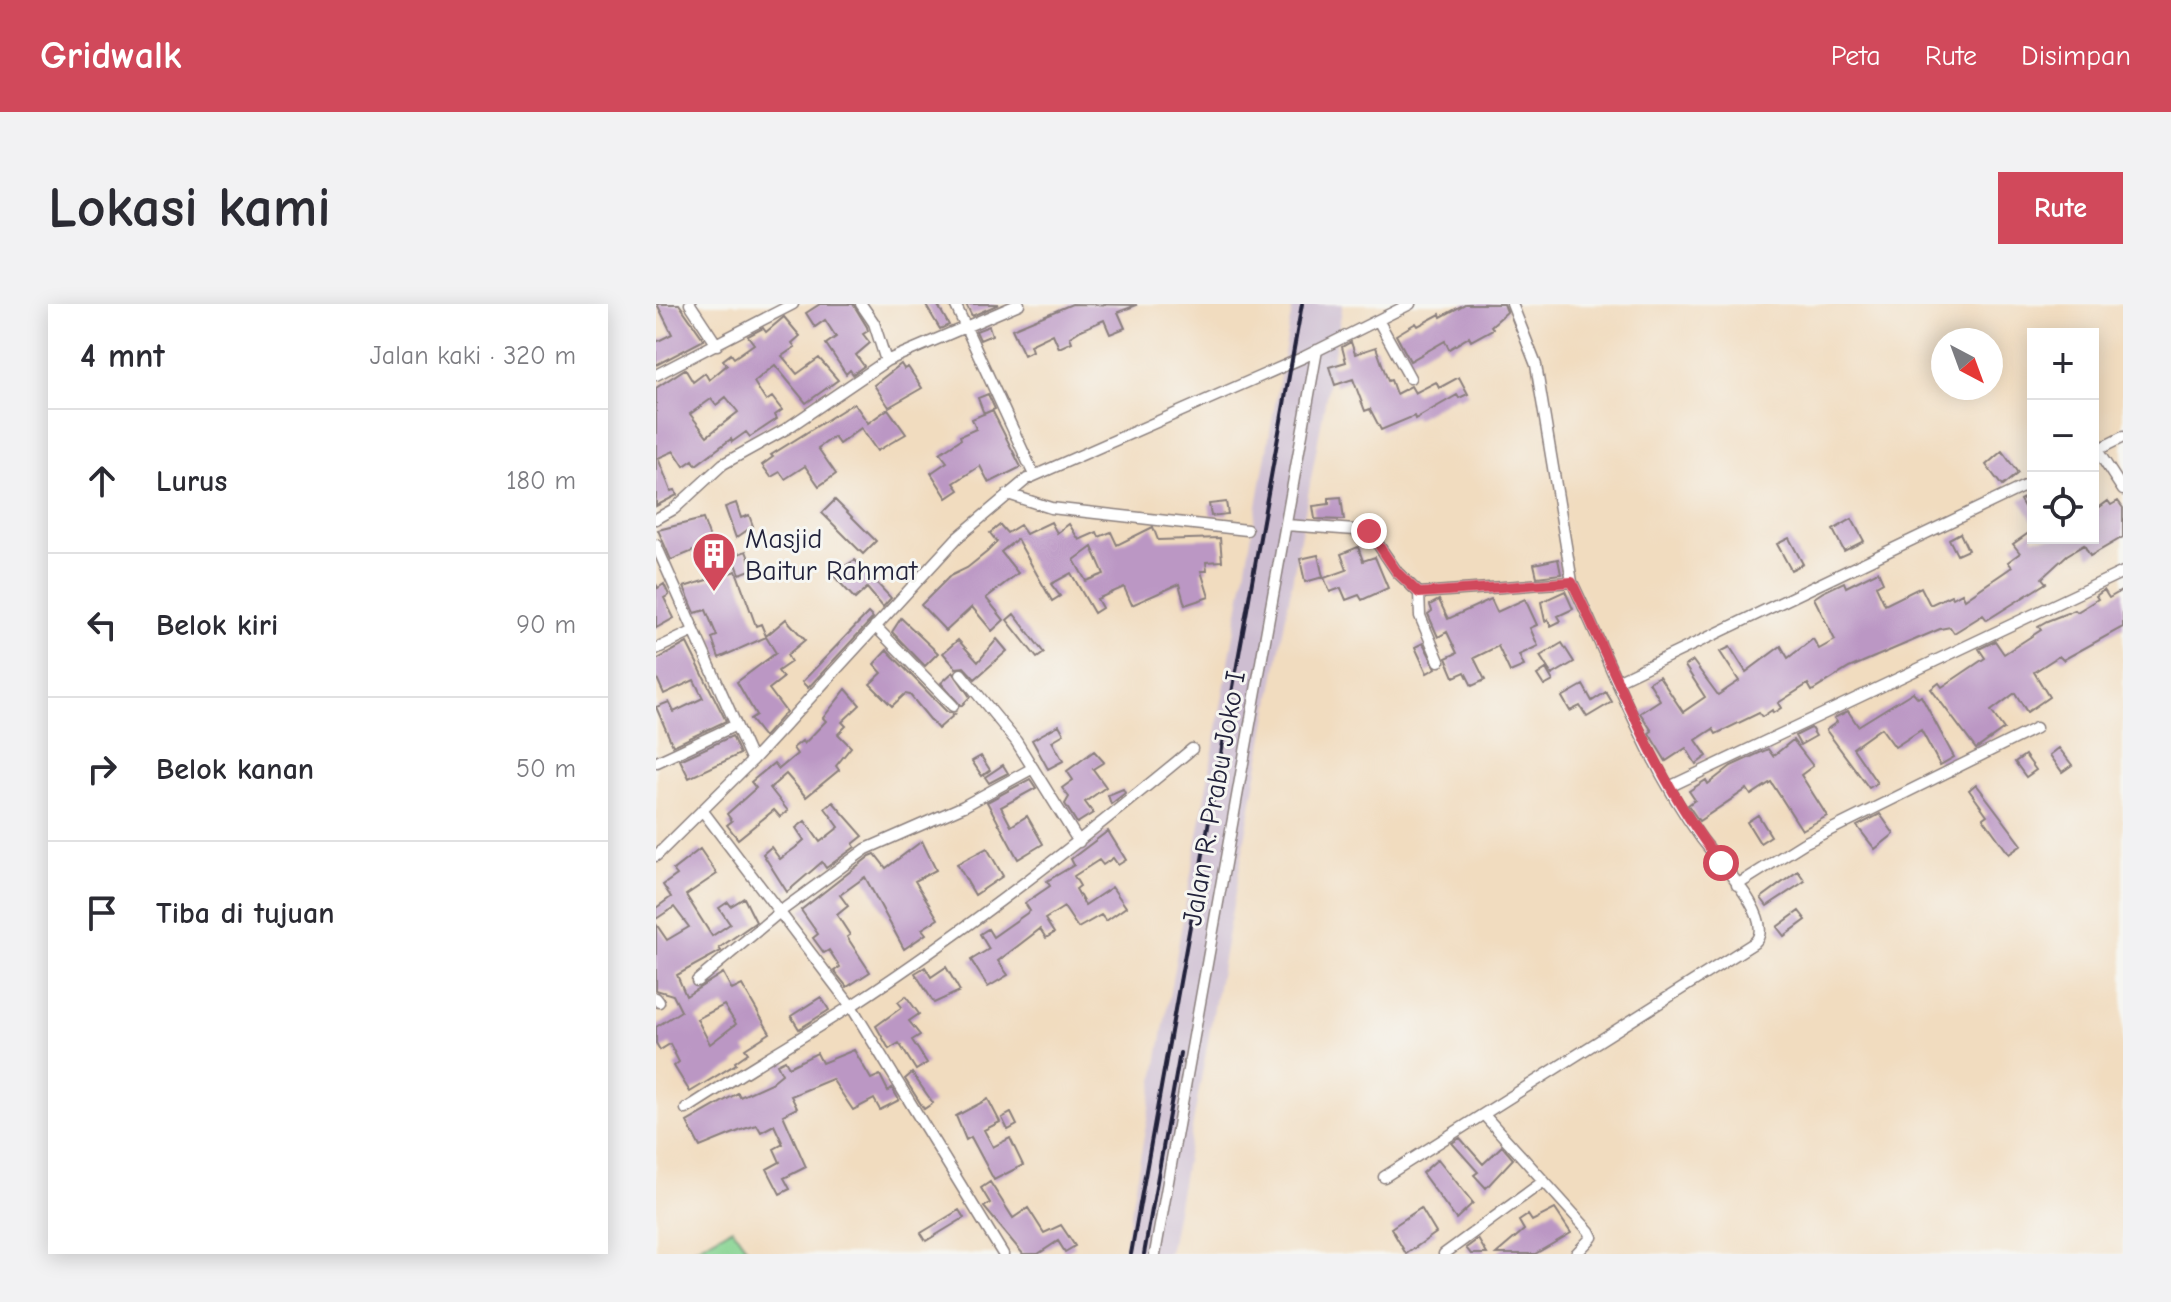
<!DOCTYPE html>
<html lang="id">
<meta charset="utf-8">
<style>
:root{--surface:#fff;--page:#f2f2f3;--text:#2b2b33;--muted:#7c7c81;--line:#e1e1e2;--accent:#d1495b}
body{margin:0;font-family:"Comic Neue",sans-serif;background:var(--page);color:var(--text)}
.controls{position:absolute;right:24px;top:24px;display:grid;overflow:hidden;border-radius:0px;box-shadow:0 4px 20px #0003}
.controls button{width:72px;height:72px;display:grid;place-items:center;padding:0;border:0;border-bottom:2px solid var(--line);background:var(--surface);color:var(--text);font:40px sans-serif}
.compass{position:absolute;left:1275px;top:24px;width:72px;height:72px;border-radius:50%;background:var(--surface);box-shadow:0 4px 20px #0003;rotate:139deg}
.stop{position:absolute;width:24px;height:24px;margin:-18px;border:6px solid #d1495b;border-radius:50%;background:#fff}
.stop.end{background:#d1495b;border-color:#fff;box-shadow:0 2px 8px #0008}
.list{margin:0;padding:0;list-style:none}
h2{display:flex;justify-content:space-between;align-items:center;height:104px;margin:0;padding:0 32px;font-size:34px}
h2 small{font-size:26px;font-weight:400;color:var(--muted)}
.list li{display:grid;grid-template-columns:52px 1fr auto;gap:24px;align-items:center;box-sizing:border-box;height:144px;padding:0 32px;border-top:2px solid var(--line)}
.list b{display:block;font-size:30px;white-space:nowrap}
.list em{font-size:26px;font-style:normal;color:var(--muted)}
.icon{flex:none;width:44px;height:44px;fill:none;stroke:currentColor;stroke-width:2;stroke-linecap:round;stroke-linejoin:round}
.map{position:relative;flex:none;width:1467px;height:950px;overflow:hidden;border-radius:0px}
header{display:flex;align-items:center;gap:48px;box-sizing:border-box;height:112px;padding:0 40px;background:var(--accent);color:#fff}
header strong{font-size:38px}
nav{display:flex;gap:44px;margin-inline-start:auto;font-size:28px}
.intro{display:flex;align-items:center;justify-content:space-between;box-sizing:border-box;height:192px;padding:0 48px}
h1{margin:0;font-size:56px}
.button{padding:20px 36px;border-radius:0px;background:var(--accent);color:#fff;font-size:28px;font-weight:700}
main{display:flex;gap:48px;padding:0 48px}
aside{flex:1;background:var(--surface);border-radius:0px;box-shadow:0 4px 20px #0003}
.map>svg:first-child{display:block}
.industrial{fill:#cebed1}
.green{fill:#87d492;stroke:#547b66;stroke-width:2}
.building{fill:#bb97c4;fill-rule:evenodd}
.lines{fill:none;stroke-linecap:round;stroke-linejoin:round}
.minor-casing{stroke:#8a7f7d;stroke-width:13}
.minor{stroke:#fff;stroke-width:10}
.rail{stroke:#22223b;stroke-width:4}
.route{stroke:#d1495b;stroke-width:10}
.labels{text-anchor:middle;stroke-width:6;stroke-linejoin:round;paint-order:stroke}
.poi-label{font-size:28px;fill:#22223b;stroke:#f6f6f2;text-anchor:start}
.street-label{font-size:28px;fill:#22223b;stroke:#f6f6f2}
</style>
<header>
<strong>Gridwalk</strong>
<nav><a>Peta</a><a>Rute</a><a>Disimpan</a></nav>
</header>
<div class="intro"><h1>Lokasi kami</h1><a class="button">Rute</a></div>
<main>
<aside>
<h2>4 mnt<small>Jalan kaki · 320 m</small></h2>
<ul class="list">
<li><svg class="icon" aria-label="ahead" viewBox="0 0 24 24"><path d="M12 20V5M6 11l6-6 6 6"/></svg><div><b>Lurus</b></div><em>180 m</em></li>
<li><svg class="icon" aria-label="left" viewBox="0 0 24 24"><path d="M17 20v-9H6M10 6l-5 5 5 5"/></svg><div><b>Belok kiri</b></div><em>90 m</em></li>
<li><svg class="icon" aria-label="right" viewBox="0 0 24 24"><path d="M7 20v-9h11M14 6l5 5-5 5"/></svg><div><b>Belok kanan</b></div><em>50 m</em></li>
<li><svg class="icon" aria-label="arrive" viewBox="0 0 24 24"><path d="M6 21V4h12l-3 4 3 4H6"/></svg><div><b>Tiba di tujuan</b></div></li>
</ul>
</aside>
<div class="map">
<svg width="1467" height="950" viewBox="0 0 1467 950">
<rect width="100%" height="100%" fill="#f6f6f2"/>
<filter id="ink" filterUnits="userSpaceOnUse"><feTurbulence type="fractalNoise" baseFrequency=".0125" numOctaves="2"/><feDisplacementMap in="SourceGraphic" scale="16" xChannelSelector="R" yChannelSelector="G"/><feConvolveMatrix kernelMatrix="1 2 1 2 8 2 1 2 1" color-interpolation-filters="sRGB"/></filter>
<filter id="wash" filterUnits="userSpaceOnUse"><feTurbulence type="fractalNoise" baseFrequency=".006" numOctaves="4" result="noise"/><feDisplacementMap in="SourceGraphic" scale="32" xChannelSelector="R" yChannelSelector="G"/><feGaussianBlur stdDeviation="1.8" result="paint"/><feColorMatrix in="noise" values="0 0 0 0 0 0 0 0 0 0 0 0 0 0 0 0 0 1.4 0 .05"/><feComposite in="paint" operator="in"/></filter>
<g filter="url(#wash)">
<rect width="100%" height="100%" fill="#f1dcbf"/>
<path class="industrial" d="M637,0H687L513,950H467Z"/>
<path class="green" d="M76,924L95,950H30Z"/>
<g id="blocks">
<path class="building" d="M1,0H23L48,36L0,61V38L16,30Z
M164,0H197L211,23L212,27L207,30L214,39L200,51L208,62L197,70L194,66L190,70L170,40L180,33L169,16L159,23L150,9Z
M269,0H281L293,21L284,25Z
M310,0H343L316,12Z
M416,0L481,1L462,8L469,24L454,30L448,16L425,26L414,33L416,38L403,44L397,30L374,41L376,47L368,51L356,25Z
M809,0H848L851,8L835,22L837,25L815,37L813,33L793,45L789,37L754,57L740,31L760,19L762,22L784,10L785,13Z
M128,13L144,32L136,39L139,43L126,52L141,70L163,54L182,76L150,99L119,61L98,78L110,97L116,93L126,106L119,111L121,115L94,133L90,128L76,138L75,135L40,161L37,156L28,162L18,147L2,154L15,187L19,186L21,191L0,202V84L29,65L37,78L49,69L53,76L71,61L67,56L75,50L78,54L98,40L92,32L107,24L110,28ZM70,93L82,108L51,132L34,110L55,95L60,101Z
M333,22L336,31L324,36L320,27Z
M695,38L699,50L720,43L732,77L735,76L740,90L755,82L759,89L780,78L783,84L803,73L812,90L803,94L801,91L759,115L758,112L725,126L714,105L709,107L697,75L679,81L673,63L690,58L686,43Z
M245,60L248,65L252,63L266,84L233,103L218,81Z
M332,90L339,105L328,110L322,94Z
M198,99L212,119L232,105L250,130L221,147L205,124L183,140L178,133L162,144L180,170L163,182L149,162L129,175L124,168L115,173L106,161L117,153L115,151Z
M336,106L365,163L333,179L324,162L298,179L303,186L291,194L275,169L291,158L284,149L305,135L304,132L320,125L316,115Z
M1346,147L1362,169L1346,182L1330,161Z
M1377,189V218L1364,196Z
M685,193L688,216L659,215L657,202L673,200V194Z
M179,196L220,237L207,250L166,209Z
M1452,197L1455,201L1462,197L1467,204V233L1434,252L1428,241L1411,251L1386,274L1390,279L1331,316L1327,311L1298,329L1294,323L1284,325L1193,364L1156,387L1152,380L1122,399L1125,404L1117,409L1116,406L1106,413L1103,409L1060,430L1057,425L1040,436L1051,452L1040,460L1030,444L1010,457L997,436L993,429L996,427L984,409L1004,396L993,378L1003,372L1027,408L1049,393L1029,362L1037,357L1062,391L1083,377L1064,348L1074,343L1090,368L1125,342L1132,354L1157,335L1163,345L1179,336L1158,294L1167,288L1188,278L1190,283L1222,267L1227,278L1220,282L1229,301L1265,283L1274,301L1295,291L1297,294L1306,289L1309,295L1356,263L1352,258L1364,249L1357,240L1377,226V234H1437V208Z
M570,198L572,210L555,212L553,200Z
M80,199L85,214L93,211L97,222L80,234L69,203Z
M47,215L59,248L40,257L37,247L15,256L2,226Z
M1196,215L1208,237L1188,247L1177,226Z
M395,218L401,229L413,220L423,236L441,228L443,233L455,228L461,241L497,223L502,236L564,234L566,257L550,258L551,267H545L553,293L529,301L523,280L476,301L468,283L441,295L446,304L438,309L415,269L395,280L404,292L396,297L361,235L345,248L362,269L330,294L348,316L336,327L316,303L290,327L265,301L294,272L311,264L331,248L341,238L334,229L344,221L351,229L364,221L370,230ZM436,243L448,270L430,277L418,256Z
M1304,229L1312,246L1301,251L1293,235Z
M1133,234L1147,260L1135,266L1121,240Z
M702,243L707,257L719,253L732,284L706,296L703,291L690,296L685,284L674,288L668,274L691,266L685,250Z
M90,247L97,265L84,270L77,252Z
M662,251L667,273L649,278L644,255Z
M902,255L905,270L881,273L878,260Z
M199,256L235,294L227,303L211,284L199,295L176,270Z
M80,267L100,322L105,320L110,332L130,315L149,336L131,351L135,358L122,367L127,374L113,385L130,408L108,433L94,415L100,411L81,378L120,349L110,333L63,354L56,334L61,332L50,306L39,309L28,283Z
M0,280L2,284L8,280L13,291L8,294L18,314L0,324Z
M1448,286L1453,294L1467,286V323L1407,356L1403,352L1378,368L1393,393L1371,408L1359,389L1335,407L1348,425L1320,445L1275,385L1283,379L1286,383L1329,354L1323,345L1339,337L1348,350L1385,326L1382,322L1391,317L1419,306L1421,308L1442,295L1440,292Z
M909,287L917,305L902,312L905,317L895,322L892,315L889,317L885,298Z
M835,295L841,308L869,295L881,321L874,324L882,342L863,351L868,362L854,368L842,342L818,354L829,376L816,382L809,368L798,373L790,354L801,349L791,328L782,333L772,310L776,307L774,301L783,296L792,315Z
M212,309L217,314L152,384L146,378Z
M358,310L388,349L381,354L351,316Z
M245,314L282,349L269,362L236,328Z
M341,335L351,347L319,375L308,363L300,364L287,349L302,336L322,358Z
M31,339L70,417L17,442L0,403L13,398L18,408L47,394L38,376L8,390L0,372V356Z
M767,339L780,364L771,369L759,343Z
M906,339L918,358L896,371L884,352Z
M231,346L291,408L299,410L282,425L254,391L249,390L236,402L214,380L226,369L218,360Z
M890,365L897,377L888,382L881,371Z
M297,368L314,393L305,402L285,379Z
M927,381L936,397L950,388L956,398L931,413L924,402L914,407L906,393Z
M190,385L204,401L186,418L190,422L182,430L195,443L180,462L183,466L150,493L130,470L114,484L132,507L124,513L118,506L82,535L71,521L76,517L71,510L100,484L95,478L118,459L123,465L141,450L137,444L146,437L148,440L170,417L167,414Z
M1257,388L1262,394L1265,392L1298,453L1284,461L1265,426L1239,443L1225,424L1197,444L1221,479L1213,484L1170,426L1181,418L1178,414L1192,407L1202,422Z
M403,421L408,430L396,437L407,457L392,465L376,436Z
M1155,424L1160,432L1144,441L1139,432Z
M76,432L84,450L33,474L24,456Z
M1137,436L1157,462L1145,471L1171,512L1146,526L1115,478L1095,491L1091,485L1043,517L1032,501L1039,496L1033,487L1050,476L1052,480L1075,462L1112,445L1117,452Z
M1403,444L1416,461L1406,468L1394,451Z
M438,447L448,458L437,465L450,483L429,498L437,509L421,519L409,500L413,493L406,484L417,476L411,467Z
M1369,451L1380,466L1370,473L1359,458Z
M325,452L334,466L326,472L316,457Z
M347,461L352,469L333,479L329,473Z
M374,475L380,484L345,503L355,522L371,512L387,540L362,555L331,498Z
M1320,480L1366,541L1353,550L1327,514L1331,511L1313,486Z
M467,485L469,489L455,500L452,491Z
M177,498L207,532L197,540L199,543L170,564L166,558L131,588L107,550L115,543L124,555L139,544L148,536L140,524L149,517L164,538L183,523L169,504Z
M1224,510L1238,530L1219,545L1201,522Z
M1102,511L1115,532L1104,539L1091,518Z
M452,527L470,556L462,561L457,554L447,561L443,556L418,572L424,582L420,585L429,601L456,583L470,603L450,617L445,611L422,624L408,603L389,615L398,629L390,634L384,625L342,657L352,671L332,683L315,656L333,645L324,630L332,625L337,633L374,607L369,599L394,582L391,577L418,561L415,555Z
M266,537L280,566L259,577L282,615L266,625L270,630L248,645L209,573L184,591L192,602L181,611L194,631L191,633L214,668L191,683L178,667L184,663L173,646L168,649L157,634L162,630L145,606L214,552L219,550L230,564Z
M331,544L347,572L319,591L301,560Z
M44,545L61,570L30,591L56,632L74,620L63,604L72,598L75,602L88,594L100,618L63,644L65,647L21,671L30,692L67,669L76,686L86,681L114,729L89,745L92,749L79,758L80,760L34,788L18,762L23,758L14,740L4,746L0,739V723L25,707L17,691L0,686V620L11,636L33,623L18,603L0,615V604L15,593L7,581L21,571L17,566ZM68,701L80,720L54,740L41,715Z
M1142,567L1149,577L1111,602L1105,594Z
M1143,607L1150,616L1128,632L1121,623Z
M269,663L275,673L290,663L304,687L278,699L259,669Z
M250,692L263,710L253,717L264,731L256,736L271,759L260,766L243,739L233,745L220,722L246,703L242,698Z
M165,693L173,706L143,725L135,712Z
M198,746L215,775L224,771L232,787L236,784L243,796L224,806L218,795L197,806L176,775L135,792L141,804L127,811L150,863L128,874L134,885L124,890L111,865L124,858L118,845L127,840L118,821L105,828L101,821L88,825L44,843L31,818L82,789L84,793L115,779L126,770L121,760L129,756L133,763L161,749L166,759Z
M256,769L277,799L268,805L249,775Z
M332,795L344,818L328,826L337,843L354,834L367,861L338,876L315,833L310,836L300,812Z
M355,809L361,821L352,826L346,814Z
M804,834L827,860L846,842L857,855L830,884L818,871L822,868L796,839Z
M782,855L817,899L800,915L766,869Z
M334,878L357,914L372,904L388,929L405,921L419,942L409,948L402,937L382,950H367L328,903L334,899L325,884Z
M765,904L780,929L750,950L735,924Z
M899,905L915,929L879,950H840L868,926L863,917L872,911L876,917Z
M303,906L308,914L270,937L265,929Z
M822,935L831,950H815L810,944Z"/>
</g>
</g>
<g filter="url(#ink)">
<use href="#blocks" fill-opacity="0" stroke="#8a7f7d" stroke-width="2"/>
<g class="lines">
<g class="minor-casing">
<path id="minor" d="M34,0L61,41
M205,0L218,19L230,57
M299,0L378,171
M856,0L880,61L916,278
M722,16L754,74
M0,71L137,0
M1441,146L1467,186
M1437,148L1467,133
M352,190L395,204L591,226
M0,215L18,205L67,160L130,125L230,57L363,0
M630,221L713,227L741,268L763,289L916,278C957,363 989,457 1045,534C1060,555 1123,617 1098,639L728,873
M0,241L96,457
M763,289L764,312L783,357
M219,322L297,402
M0,345L38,327
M305,370L360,437L423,538
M963,376L1377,178
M1,458L80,421
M1015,482L1467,268
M46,506L195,702L347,950
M0,552L96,457L301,234L371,175L646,54L754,0
M1081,581L1148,539L1380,424
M41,677L125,607L210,545L308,502L377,464
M0,694L3,698
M30,805C84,770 140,737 195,702C314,624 426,536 536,445
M828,811L933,927L936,933L920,950
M499,950L661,46
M788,950L888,877"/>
</g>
<use href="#minor" class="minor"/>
<path class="rail" d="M475,950L646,0
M488,950L524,749"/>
</g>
</g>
<g class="lines" filter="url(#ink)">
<path class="route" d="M713,227L741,268L763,289L916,278C962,373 999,476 1065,559"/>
</g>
<defs>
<g id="building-pin" transform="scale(2.3)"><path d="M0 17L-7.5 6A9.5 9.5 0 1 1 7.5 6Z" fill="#d1495b" stroke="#f6f6f2"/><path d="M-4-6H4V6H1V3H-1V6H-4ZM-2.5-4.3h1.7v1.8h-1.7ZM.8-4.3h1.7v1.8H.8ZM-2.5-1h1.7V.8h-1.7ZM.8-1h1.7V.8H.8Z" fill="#fff"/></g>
</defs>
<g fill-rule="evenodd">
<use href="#building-pin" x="58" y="250"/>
</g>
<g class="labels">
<g class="poi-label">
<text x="89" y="244">Masjid<tspan x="89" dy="32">Baitur Rahmat</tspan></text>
</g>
<g class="street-label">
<text transform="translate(557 494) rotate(-80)" y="10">Jalan R. Prabu Joko I</text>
</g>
</g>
</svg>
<div class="controls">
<button>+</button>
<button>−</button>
<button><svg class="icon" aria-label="locate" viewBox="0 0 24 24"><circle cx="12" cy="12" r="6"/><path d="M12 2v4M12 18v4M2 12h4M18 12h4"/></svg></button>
</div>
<svg class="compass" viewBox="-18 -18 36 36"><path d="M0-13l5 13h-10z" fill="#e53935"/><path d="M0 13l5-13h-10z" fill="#7c7c81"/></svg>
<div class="stop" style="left:1065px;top:559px"></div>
<div class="stop end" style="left:713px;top:227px"></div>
</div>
</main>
